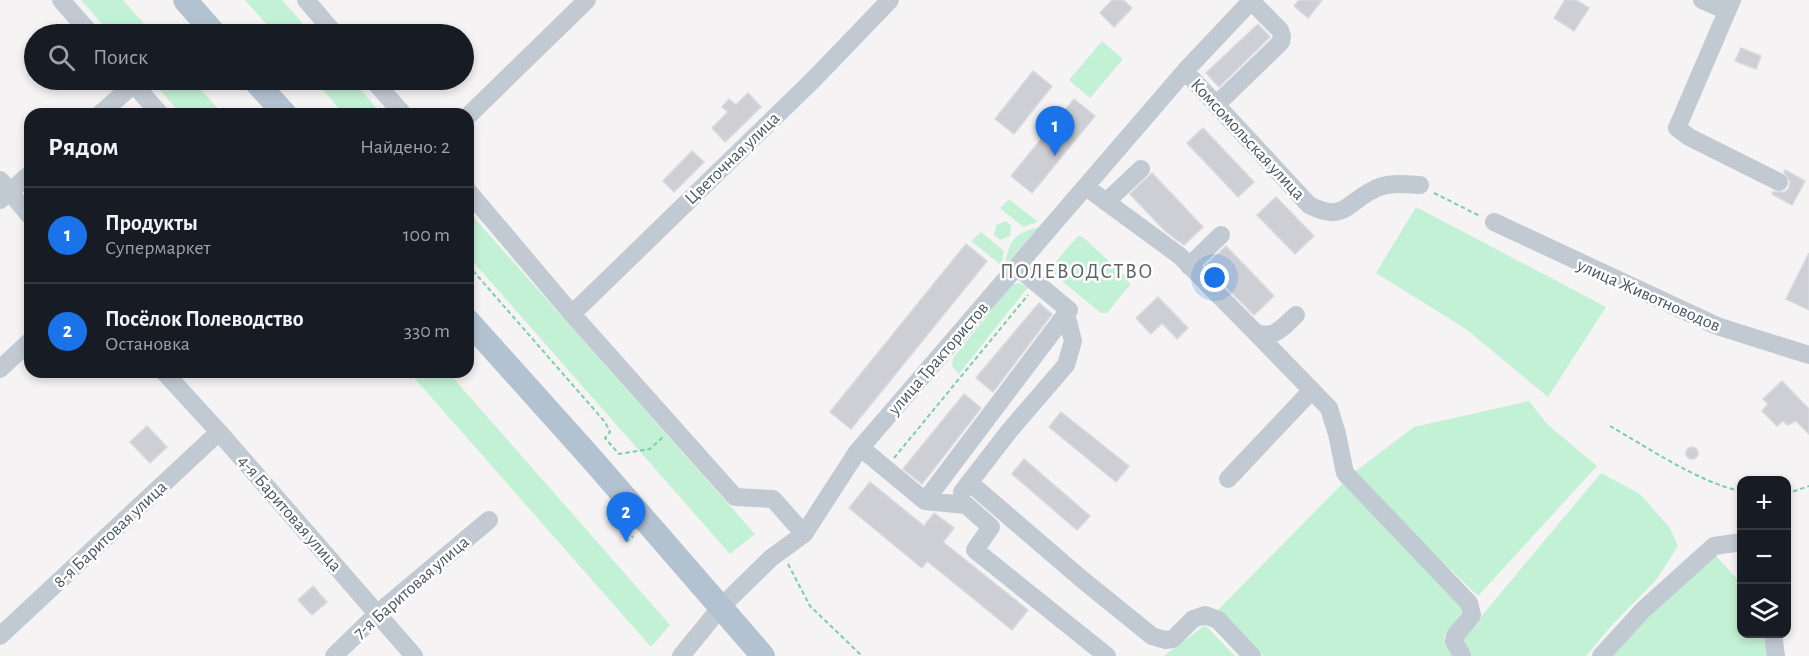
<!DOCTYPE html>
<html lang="ru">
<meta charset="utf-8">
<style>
:root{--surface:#171b24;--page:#20242c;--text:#f1f3f6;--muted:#9ea1a6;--line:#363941;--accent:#1a73e8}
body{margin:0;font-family:"Alegreya Sans",sans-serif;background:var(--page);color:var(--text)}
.controls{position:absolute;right:18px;bottom:18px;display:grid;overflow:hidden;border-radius:12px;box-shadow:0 3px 9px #0003}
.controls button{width:54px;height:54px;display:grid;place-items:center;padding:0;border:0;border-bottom:2px solid var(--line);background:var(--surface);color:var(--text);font:30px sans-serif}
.you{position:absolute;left:1215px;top:278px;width:21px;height:21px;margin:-15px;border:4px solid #fff;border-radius:50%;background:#1a73e8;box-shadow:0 0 0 9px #1a73e833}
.badge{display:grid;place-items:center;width:39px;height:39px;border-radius:50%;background:var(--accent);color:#fff;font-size:20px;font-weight:700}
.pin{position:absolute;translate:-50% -50px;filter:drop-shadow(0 2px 3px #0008)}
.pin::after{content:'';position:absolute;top:32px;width:21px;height:18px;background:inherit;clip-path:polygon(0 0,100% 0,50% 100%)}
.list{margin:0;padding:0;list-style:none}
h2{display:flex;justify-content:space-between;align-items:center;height:78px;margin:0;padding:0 24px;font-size:26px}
h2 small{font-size:20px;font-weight:400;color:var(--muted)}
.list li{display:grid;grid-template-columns:39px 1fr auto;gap:18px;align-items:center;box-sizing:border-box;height:96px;padding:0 24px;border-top:2px solid var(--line)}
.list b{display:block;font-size:22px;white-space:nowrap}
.list p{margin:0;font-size:20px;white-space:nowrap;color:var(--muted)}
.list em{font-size:20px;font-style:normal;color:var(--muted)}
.icon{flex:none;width:33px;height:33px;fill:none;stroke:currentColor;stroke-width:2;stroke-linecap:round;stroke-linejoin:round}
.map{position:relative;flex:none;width:1809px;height:656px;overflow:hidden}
.search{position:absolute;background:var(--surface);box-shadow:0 3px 9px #0003;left:24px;top:24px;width:450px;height:66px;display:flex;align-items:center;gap:15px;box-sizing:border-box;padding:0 21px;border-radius:33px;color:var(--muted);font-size:22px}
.panel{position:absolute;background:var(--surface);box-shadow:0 3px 9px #0003;left:24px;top:108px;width:450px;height:270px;border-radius:18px}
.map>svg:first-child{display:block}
.green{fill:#c3f1d5}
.building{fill:#cdcfd5;stroke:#d7d9de;stroke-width:1.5}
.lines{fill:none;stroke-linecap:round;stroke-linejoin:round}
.path{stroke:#7ad0a6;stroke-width:2;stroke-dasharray:4.5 3;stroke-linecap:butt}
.minor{stroke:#c1cad2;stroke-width:18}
.major{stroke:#b3c2d1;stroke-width:24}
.labels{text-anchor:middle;stroke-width:5;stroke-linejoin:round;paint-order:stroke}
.street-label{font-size:18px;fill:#4a5661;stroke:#fff}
.quarter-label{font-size:21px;letter-spacing:1.5px;fill:#5f6368;stroke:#fff}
</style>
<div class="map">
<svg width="1809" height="656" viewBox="0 0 1809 656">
<rect width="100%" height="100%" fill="#f5f3f3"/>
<path class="green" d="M81,0H123L153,34H111Z
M245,0H282L312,34H275Z
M1102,41L1123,59L1090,98L1069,80Z
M151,80H192L223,114H181Z
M314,80H352L382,114H344Z
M1009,199L1038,222L1023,227L1000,208Z
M1416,207L1606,307L1548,397L1466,329L1376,273Z
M468,211L755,534L730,554L468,256Z
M1006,221L1011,226L1010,236L1000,240L994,235L996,225Z
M1039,227L1005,265C1009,241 1014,233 1039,227Z
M981,232L1004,251L1001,265L971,241Z
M1078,236L1083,237L1127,278L1130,285L1107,313H1101L1052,273V266Z
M1019,283L1028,287L959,374L952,366L953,358L1013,284Z
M409,372H448L670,625L651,647Z
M1529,401L1547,424L1597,466L1478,596L1352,474L1414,427Z
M1601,473L1640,494L1670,528L1678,546L1656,580L1612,625L1586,656H1470L1463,638Z
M1343,483L1465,607L1444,637L1453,656H1263L1216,612Z
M1715,555L1741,583L1742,634H1766L1768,656H1613L1645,620Z
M1205,625L1235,656H1164Z"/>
<path class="building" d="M1112,0H1123L1132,8L1114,27L1100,13Z
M1299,0H1322L1308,18L1294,6Z
M1565,0H1576L1589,8L1574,31L1554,18Z
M1258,24L1270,37L1219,87L1206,73Z
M1741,48L1761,56L1756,69L1735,61Z
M1033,71L1052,86L1014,134L995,119Z
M748,93L761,107L725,142L712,128L728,112L722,107L729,99L736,105Z
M1074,99L1095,116L1032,193L1011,176Z
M1203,128L1254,182L1238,197L1187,143Z
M692,151L704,162L674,192L663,181Z
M1785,170L1805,181L1792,205L1772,194L1773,192H1785L1789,188L1790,181L1784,172Z
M1152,173L1203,227L1184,245L1165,231L1130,194Z
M1276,197L1314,236L1295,254L1257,215Z
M966,244L987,261L851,429L830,412Z
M1226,246L1274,296L1254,315L1205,266Z
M1809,253V310L1786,299Z
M1158,297L1188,328L1177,339L1162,323L1151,334L1136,318Z
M1039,303L1052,314L993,392L976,378Z
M1782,381L1809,409V434L1796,421L1787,425L1783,421L1777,426L1762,411L1768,404L1763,399Z
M964,394L981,408L922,484L903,469Z
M1061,412L1129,466L1116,482L1049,427Z
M147,426L167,447L150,463L130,442Z
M1686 453a6 6 0 1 1 12 0a6 6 0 1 1-12 0Z
M1024,459L1090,516L1077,530L1012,474Z
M870,482L924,526L934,513L954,528L943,542L1028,610L1012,630L927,561L922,568L849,508Z
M313,586L327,602L312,615L298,600Z"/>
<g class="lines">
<path class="path" d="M1434,193L1480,216
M468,265L605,422L610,432L605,438L619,454L650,449L663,437
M1610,426C1645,446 1703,485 1742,491
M894,458L1028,295
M1786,494L1809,486
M1737,527L1742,523
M626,542L633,536
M788,564L810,606L862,656"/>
<path class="minor" d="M61,0L91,34
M306,0L335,34
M1702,0L1727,11
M1732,0L1677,128L1689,137L1779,182
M1185,71L1309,205C1344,223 1346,203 1373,190C1387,182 1404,184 1420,185
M130,80L160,114
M373,80L403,114
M1216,105L1281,42L1282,36L1280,30L1251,1
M100,114L134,84
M468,116L587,0
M0,180L30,216
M1086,187L1180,256L1255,332C1273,341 1283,327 1296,315
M468,191L572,314L735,497L773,499L804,534
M0,200L30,174
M1106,202L1141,169
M1494,222L1717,326L1809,355
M1189,266L1221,235
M572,314L813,80L890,0
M1255,332L1329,408L1337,434L1345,473L1469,603L1472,615L1455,636L1454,641L1462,656
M0,369L30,341
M164,372L219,432L414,656
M861,448L925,501L1069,310L1017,267
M1228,479L1312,390
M970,483L1084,581L1152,636L1165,640L1173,639L1193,619L1205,615L1218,620L1252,656
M962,492L1010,430L1066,365L1073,341L1066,314
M925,501L966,505L991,527L975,550L1107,656
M1773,634L1776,656
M0,636L219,432
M334,656L377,614L489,520
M681,656L721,607L771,558L804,534L857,452L1185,71L1252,0
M1601,656L1643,610L1714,546L1742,542"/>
<path class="major" d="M185,0L215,34
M254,80L285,114
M468,321L591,458L763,656"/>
</g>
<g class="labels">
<g class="street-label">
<text transform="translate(1248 139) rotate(47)" y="6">Комсомольская улица</text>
<text transform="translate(732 158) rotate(-44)" y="6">Цветочная улица</text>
<text transform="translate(1649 295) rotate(24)" y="6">улица Животноводов</text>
<text transform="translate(938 358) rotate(-49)" y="6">улица Трактористов</text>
<text transform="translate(290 513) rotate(49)" y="6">4-я Баритовая улица</text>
<text transform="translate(110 534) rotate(-43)" y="6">8-я Баритовая улица</text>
<text transform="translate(411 587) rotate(-41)" y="6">7-я Баритовая улица</text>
</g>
<g class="quarter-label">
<text x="1077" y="278">ПОЛЕВОДСТВО</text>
</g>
</g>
</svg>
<div class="controls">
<button>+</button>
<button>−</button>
<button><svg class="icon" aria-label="layers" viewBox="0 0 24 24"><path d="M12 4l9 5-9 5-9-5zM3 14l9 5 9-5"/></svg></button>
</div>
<div class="you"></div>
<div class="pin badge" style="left:1055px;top:156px">1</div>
<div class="pin badge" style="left:626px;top:542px">2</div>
<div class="search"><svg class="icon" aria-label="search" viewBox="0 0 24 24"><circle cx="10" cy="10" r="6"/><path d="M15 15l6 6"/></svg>Поиск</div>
<section class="panel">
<h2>Рядом<small>Найдено: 2</small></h2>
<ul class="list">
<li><span class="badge">1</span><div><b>Продукты</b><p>Супермаркет</p></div><em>100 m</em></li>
<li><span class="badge">2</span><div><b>Посёлок Полеводство</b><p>Остановка</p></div><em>330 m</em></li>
</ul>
</section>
</div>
